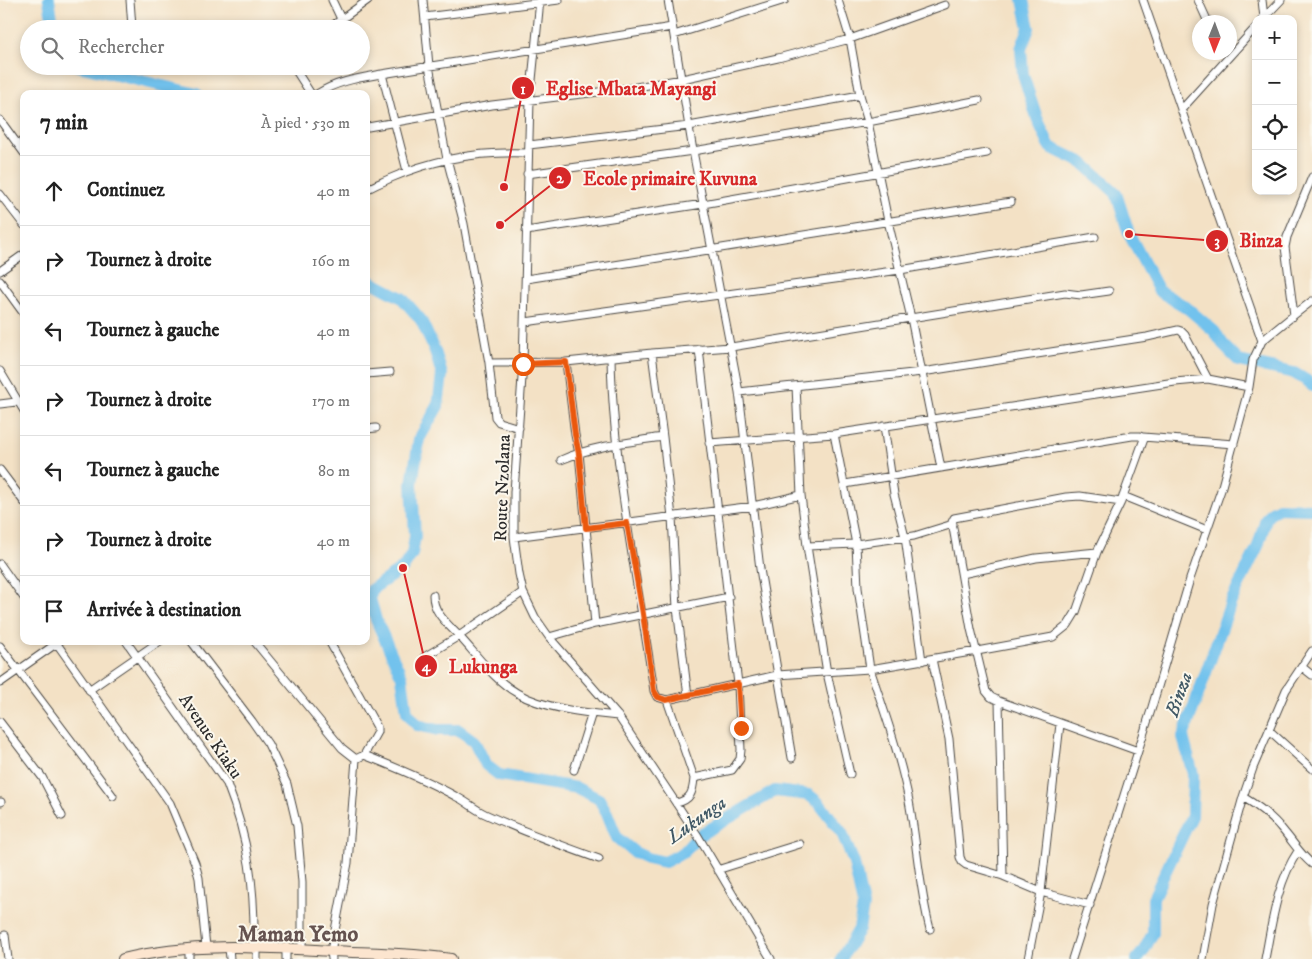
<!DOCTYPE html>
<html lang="fr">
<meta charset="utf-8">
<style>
:root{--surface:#fff;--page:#f2f2f2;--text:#222;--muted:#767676;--line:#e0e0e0}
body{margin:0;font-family:"IM FELL DW Pica",serif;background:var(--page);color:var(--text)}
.controls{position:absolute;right:15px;top:15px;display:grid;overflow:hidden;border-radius:10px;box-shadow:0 2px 8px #0003}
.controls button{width:45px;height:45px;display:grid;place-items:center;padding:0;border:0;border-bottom:1px solid var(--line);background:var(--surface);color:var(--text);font:25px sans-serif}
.compass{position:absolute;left:1192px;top:15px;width:45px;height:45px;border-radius:50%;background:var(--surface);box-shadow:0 2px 8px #0003;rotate:181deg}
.stop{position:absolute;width:15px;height:15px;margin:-11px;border:4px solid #ea580c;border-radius:50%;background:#fff}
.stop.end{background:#ea580c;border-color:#fff;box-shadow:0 1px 5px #0008}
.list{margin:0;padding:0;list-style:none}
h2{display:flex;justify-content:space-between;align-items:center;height:65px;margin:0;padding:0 20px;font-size:21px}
h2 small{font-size:16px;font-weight:400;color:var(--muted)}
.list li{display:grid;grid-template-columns:32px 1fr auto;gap:15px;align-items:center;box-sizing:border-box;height:70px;padding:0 20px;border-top:1px solid var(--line)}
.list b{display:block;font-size:19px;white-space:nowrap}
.list em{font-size:16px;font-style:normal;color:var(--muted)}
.icon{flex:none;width:28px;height:28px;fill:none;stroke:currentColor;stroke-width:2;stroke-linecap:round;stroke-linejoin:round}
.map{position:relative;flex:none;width:1312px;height:959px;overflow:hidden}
.search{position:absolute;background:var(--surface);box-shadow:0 2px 8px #0003;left:20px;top:20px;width:350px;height:55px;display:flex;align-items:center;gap:12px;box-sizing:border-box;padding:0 18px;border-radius:28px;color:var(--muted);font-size:19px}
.panel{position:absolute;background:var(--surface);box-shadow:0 2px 8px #0003;left:20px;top:90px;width:350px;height:555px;border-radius:10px}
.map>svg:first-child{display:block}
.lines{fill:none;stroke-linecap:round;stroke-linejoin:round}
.river{stroke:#72c2ed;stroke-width:12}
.street-casing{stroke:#494642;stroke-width:9}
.secondary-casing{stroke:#494642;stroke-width:12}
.street{stroke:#fff;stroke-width:7}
.secondary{stroke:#fce5cf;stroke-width:10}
.route{stroke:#ea580c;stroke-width:6}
.labels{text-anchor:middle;stroke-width:4;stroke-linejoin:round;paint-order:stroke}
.street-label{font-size:18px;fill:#2b2b2b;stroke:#fbf7ec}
.water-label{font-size:19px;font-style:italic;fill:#405865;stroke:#fbf7ec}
.district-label{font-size:22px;font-weight:bold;fill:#655350;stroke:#fbf7ec}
.leader{fill:none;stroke:#d62828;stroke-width:2}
.callout-dot{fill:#d62828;stroke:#fbf7ec;stroke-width:2}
.mark-label{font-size:15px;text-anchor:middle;font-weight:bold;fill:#fff}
.callout-label{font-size:19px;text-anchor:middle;font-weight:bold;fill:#d62828;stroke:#fbf7ec;stroke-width:4;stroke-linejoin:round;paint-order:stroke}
</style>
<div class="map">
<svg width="1312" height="959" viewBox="0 0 1312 959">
<rect width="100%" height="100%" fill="#fbf7ec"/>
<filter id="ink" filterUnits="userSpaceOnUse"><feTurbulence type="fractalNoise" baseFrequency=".02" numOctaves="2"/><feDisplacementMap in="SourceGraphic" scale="10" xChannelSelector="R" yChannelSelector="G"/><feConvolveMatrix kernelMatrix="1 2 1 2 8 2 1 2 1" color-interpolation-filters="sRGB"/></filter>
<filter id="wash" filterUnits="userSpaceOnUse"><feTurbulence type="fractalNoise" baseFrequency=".0096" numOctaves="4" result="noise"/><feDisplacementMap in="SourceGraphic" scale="20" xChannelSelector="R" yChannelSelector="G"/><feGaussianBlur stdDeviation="1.12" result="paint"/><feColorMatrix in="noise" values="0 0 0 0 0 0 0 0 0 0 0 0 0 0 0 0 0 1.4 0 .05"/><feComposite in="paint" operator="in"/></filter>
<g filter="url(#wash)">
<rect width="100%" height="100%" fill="#f3e1c5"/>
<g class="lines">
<path class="river" d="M49,0L54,29
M1023,0L1029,28L1021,49L1023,75L1037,118L1050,147L1083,163L1116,193L1129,234L1159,291L1186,307L1214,331L1225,347L1239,361L1294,373L1309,382L1312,386
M78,66L197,94
M366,279L402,298L421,320L435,351L442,375L438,406L419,439L412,484L415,536L412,554L403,568L372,589L370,598L376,620L402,677L407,712L417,725L438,730H459L474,741L486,765L499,775L577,788L599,799L607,813L617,838L634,852L647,858L665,862L684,852L698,836L775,791L809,795L819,803L842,833L854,863L863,906L859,929L841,959
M1137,959L1143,952L1153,933V898L1192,816L1193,774L1183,737L1231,602L1258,546L1266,519L1270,513L1279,508L1312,509"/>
</g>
</g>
<g filter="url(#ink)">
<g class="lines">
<g class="street-casing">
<path id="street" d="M130,0L132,27
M332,0L341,19
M423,0L429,66L447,159L464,224L489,363L495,417L499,422L519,428
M540,0L530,100L523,363L514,492V537L519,574L523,592L535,617L549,637L618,716L698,836L771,959
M668,0L693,151L739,392L760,569L792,758
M838,0L850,39L860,95L868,122L888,221L911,318L941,468
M1143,0L1262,341
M1198,0L1208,22
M1262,0L1264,18
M425,17L559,0
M1263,19L1281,0
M328,29L368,0
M674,35L785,0
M293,66L311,94
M382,74L407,171
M317,94C337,81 359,78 382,74L672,27
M1181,110L1256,27
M0,120L24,153
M368,127L492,105L631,88L682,79L778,58L850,39L945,5
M529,145L689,126L860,95
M527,174L693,151L868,122L979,100
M366,190C374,185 383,182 391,178C434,159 481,151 528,153
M0,194L24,225
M526,231L703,204L987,153
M0,271L24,254
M526,279L1011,202
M0,281L24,314
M1294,315L1312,301
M525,322L900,270L1095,237
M652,353L663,437L672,517L677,608L688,696
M611,357C613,470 638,580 654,691L657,697L667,700L777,675L870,669L977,651L1053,637L1068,625L1076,612L1097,552L1121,502L1144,439L1140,436H1132L845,484
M566,362L575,435L579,453L595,624
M489,363L566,362L652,353L731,347L1065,293L1081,295L1109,291
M0,371L24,411
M366,374L390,372
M796,386L801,495L807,546L827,673L850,774
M739,392L922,372L1147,337L1178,330L1181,331L1185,335L1208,379
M0,404L24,401
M884,426L894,494L905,537L922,661
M366,429L376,428
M834,434L856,544L858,588L870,669C885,713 900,756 909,801C917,844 919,887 930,929
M1143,437L1234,444
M709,443L834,434L1175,382L1208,379L1249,387
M561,460C593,446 629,442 663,437
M0,470L24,502
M1123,496L1207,530
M1121,502L1080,496L1066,497L954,518L952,522L971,629L986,691L991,697L999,701L1138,751
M514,537L753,506L801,495
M807,546L856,544L914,536L953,524
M0,564L24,598
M962,574L1036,558L1097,552
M433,595C433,613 448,624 459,636C477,655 494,680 517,693C544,709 588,713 618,716
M549,637L595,624L729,597
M55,641L170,803L195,863L199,878L206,947
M126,641L227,784C249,840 255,888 254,947
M191,641L252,721L268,744L287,784L297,826L302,882V949
M254,641L342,748L356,759
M329,641L377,727V732L364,755
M0,646L113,796
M424,657L459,636L523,592
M932,659L949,739L960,857L962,862L966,865L1003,876L1041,892L1090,905
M1302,667L1312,675
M0,683L60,641
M89,690L160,641
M667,700L694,778C693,792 691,800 676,803
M999,701L1003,876
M0,722L42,777L62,816
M1270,731L1312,769
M356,759L364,755C395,767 426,780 455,796C466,801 474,809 485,814C522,831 560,845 599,859
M574,770L592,713
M694,778L732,770L740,759L741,750L738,684L699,349
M1243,797C1260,807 1274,818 1286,834C1296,846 1300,854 1312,864
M0,802H1
M717,870L800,844
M5,935L8,959
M229,947L230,959
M189,948V959
M257,948V959
M286,959V949
M332,959L331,951L348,863L356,759
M1028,959L1041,892L1060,724
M1072,959L1152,707L1190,579L1221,490L1249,387L1253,360L1262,341L1294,315L1285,247L1287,237L1312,177
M1203,959L1213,904L1243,797L1253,768L1286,690L1312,651
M1265,959C1272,923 1277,882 1298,851"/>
</g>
<g class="secondary-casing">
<path id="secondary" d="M123,959C192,942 262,947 332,951C372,953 412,953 451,959"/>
</g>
<use href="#street" class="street"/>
<use href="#secondary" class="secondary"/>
</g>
</g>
<g class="lines" filter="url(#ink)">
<path class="route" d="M523,364L566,362L575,435L579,454L586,528L627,523L643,614L654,691L658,697L666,700L738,684L741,728"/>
</g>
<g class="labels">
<g class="street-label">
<text transform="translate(502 488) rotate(-88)" y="6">Route Nzolana</text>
<text transform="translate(211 736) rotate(56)" y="6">Avenue Kiaku</text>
</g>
<g class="water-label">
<text transform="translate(1178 694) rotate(-70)" y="7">Binza</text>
<text transform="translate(696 819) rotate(-35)" y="7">Lukunga</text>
</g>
<g class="district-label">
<text x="298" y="941">Maman Yemo</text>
</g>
</g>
<path class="leader" d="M504 187L523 88M500 225L560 178M1129 234L1217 241M403 568L426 666"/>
<g class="callout-dot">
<circle cx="504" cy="187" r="5"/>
<circle cx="500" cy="225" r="5"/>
<circle cx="1129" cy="234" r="5"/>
<circle cx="403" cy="568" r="5"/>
<circle cx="523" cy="88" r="12"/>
<circle cx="560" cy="178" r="12"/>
<circle cx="1217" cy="241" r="12"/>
<circle cx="426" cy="666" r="12"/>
</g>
<g class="mark-label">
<text x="523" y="94">1</text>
<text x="560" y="183">2</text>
<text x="1217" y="246">3</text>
<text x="426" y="671">4</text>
</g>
<g class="callout-label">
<text x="631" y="95">Eglise Mbata Mayangi</text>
<text x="670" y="185">Ecole primaire Kuvuna</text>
<text x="1261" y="247">Binza</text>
<text x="483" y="673">Lukunga</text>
</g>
</svg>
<div class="controls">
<button>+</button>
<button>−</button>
<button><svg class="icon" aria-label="locate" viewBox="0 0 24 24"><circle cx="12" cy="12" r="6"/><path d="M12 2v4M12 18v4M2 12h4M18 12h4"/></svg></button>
<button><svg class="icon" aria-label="layers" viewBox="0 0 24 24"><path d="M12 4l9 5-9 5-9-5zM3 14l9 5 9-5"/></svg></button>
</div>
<svg class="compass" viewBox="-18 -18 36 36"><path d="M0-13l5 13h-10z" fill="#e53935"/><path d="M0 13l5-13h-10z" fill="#767676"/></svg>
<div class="stop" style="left:523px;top:364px"></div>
<div class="stop end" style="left:741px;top:728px"></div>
<div class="search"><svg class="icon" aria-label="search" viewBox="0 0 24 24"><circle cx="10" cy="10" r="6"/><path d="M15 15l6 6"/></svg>Rechercher</div>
<section class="panel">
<h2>7 min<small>À pied · 530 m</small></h2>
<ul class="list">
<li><svg class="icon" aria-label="ahead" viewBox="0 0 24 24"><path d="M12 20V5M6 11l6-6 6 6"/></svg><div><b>Continuez</b></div><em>40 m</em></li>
<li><svg class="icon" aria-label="right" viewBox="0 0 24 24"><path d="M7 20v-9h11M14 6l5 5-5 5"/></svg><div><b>Tournez à droite</b></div><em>160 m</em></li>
<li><svg class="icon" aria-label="left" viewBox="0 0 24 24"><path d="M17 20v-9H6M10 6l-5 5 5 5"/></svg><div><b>Tournez à gauche</b></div><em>40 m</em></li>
<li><svg class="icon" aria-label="right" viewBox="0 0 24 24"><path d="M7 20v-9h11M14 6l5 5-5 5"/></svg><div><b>Tournez à droite</b></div><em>170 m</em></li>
<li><svg class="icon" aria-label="left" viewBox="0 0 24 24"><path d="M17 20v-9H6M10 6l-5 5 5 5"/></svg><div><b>Tournez à gauche</b></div><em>80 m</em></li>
<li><svg class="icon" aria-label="right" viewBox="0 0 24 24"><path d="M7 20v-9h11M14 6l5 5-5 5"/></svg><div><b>Tournez à droite</b></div><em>40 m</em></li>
<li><svg class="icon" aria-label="arrive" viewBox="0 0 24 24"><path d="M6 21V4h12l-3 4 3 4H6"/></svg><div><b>Arrivée à destination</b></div></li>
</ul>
</section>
</div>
